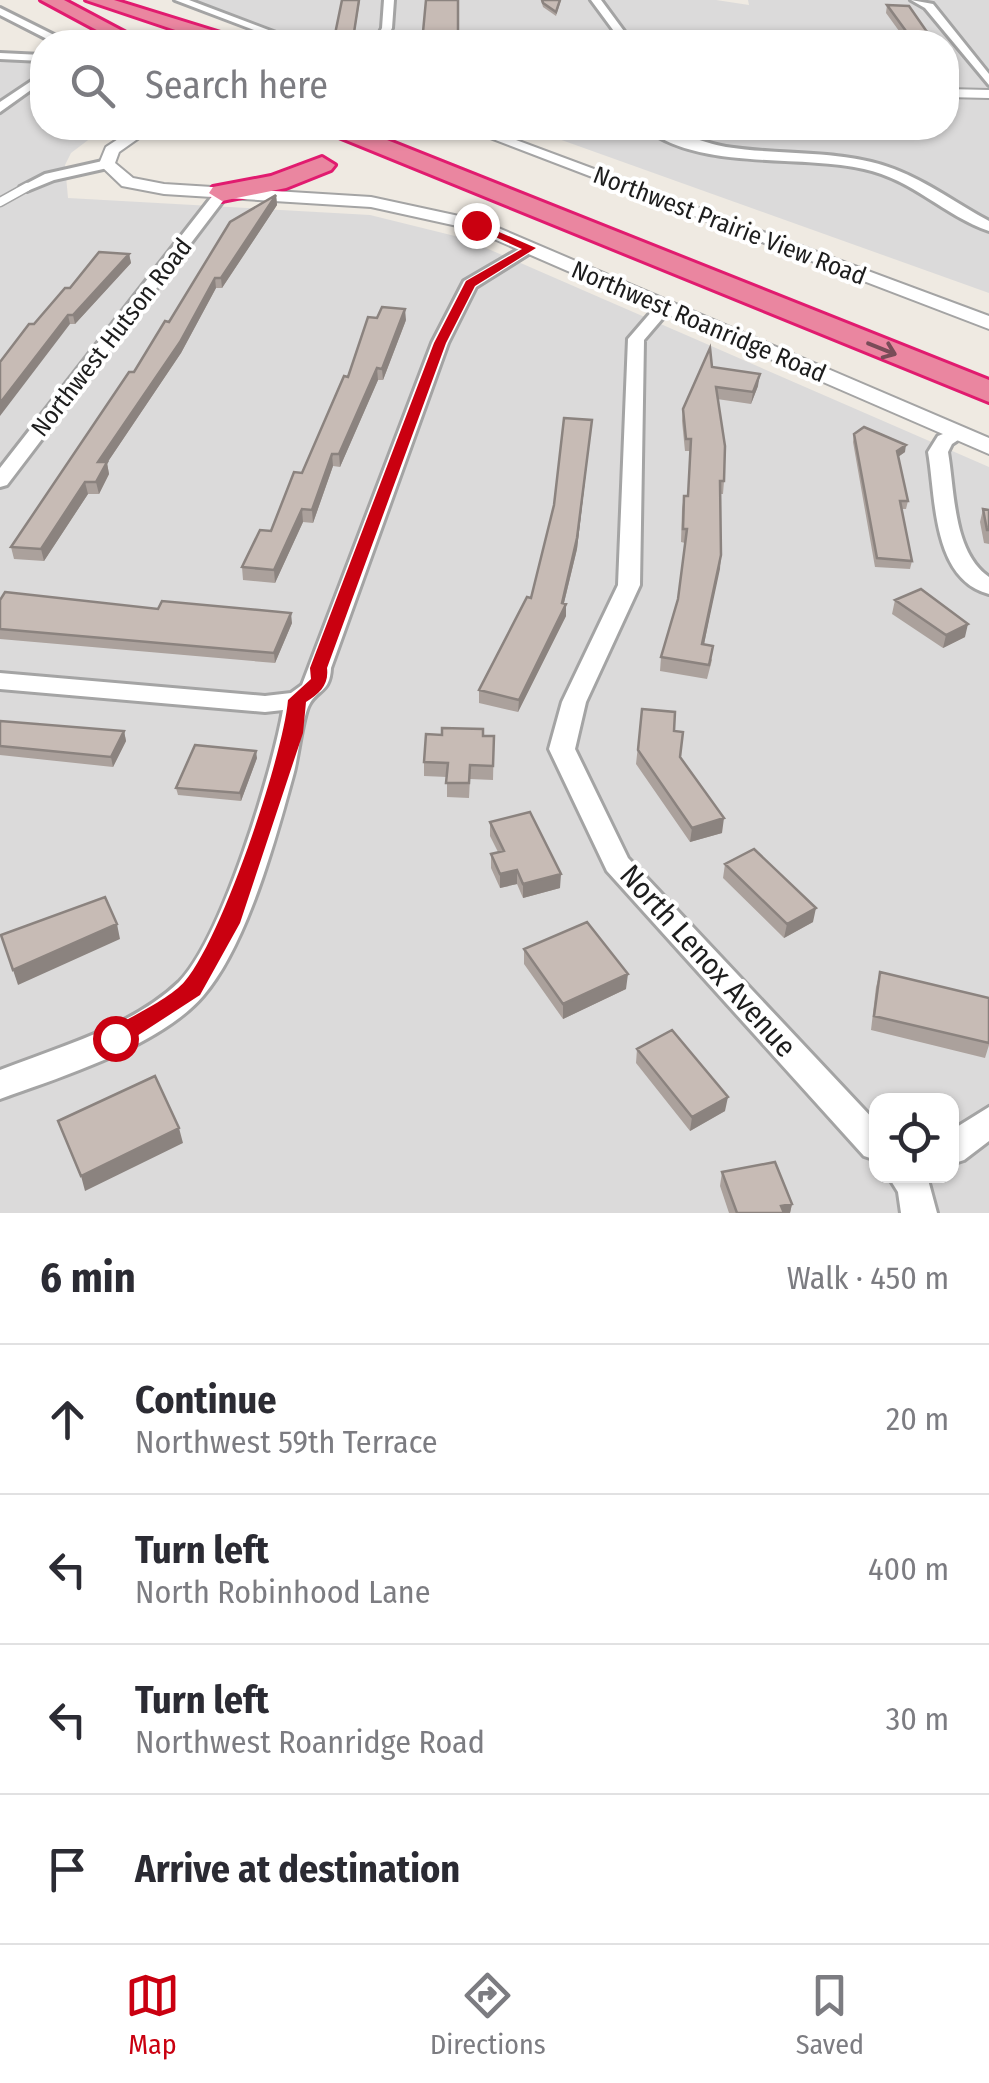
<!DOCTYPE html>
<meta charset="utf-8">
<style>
:root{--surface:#fff;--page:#f2f2f3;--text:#2b2b33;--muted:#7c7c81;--line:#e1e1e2;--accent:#ca0010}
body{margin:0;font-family:"Fira Sans Condensed",sans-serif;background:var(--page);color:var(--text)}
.controls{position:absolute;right:30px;bottom:30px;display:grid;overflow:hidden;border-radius:20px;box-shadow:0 2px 8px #0004}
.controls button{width:90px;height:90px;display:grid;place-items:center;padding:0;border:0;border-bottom:2px solid var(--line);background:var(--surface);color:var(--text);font:50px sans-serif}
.stop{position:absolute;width:30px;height:30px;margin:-22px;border:8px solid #ca0010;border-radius:50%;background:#fff}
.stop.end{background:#ca0010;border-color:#fff;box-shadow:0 2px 10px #0008}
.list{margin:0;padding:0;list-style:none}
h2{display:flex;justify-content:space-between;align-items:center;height:130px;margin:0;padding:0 40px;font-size:42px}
h2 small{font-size:32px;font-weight:400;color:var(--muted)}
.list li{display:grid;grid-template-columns:65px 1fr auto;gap:30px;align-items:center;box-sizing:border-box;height:150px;padding:0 40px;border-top:2px solid var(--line)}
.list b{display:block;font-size:38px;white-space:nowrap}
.list p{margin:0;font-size:32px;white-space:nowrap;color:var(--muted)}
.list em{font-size:32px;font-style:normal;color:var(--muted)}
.icon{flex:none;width:55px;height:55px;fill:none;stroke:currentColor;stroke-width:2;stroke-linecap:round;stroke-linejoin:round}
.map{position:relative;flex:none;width:989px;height:1213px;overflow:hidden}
.search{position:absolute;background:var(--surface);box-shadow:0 2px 8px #0004;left:30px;right:30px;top:30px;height:110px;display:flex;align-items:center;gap:25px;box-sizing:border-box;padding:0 35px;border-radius:40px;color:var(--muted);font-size:38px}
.sheet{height:730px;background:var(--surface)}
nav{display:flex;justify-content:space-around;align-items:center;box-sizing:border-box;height:140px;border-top:2px solid var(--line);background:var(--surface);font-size:28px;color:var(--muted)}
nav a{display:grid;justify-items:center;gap:5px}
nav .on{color:var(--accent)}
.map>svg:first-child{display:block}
.residential{fill:#dbdada;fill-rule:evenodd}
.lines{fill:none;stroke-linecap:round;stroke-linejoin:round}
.service-casing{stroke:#a4a4a4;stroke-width:11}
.minor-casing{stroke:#a4a4a4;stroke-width:6}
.tertiary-casing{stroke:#a4a4a4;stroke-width:4}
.motorway-casing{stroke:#e11b6f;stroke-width:6}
.service{stroke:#fff;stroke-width:8}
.minor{fill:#fff;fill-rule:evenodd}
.tertiary{fill:#fff;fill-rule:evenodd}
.motorway{fill:#ea86a0;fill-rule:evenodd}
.wall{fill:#aba19c}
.shaded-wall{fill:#8b837f}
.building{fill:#c7bbb5;stroke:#8b837f;stroke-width:2.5}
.oneway{stroke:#794c58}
.route{fill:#ca0010}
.labels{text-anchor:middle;stroke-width:8;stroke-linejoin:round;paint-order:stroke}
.far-street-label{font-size:25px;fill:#1d1d1d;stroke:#fff}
.street-label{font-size:30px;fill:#1d1d1d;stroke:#fff}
</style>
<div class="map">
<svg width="989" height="1213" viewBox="0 0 989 1213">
<rect width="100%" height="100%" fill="#efeae2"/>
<path class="residential" d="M186,0H716L749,5L748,0H989V93L947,92L946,42H303Z
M0,58L42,60V128H104L71,153L65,165L68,198L370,215L463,238L989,467V1213H0ZM876,1100H952V1176H876Z
M947,96L989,98V293L528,128H946Z"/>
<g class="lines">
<g class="service-casing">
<path id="service" d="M0,202L27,187"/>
</g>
<g class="minor-casing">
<path id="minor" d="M175,0H189L300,42H286Z
M384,0H394L392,28L385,42H375L382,28Z
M591,0H601L632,42H622Z
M911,0L933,4L989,74V85L925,8Z
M0,8L64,40L65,42H53L0,15Z
M0,53L42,55V61L0,59Z
M42,74V82L0,112V102Z
M645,128C669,126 700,143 726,147C782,156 841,149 894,169C928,182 957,204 989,221V231C945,216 912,179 864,169C798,154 700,171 645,128Z
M107,160L112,161V167L54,180L27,191L20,187L45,174Z
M217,190L229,193L7,485L0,487V468Z
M526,245L538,248L476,287L448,343L331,668C330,693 317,689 309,705C303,715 298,757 294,772C276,838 247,945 203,996C160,1046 61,1077 0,1099V1070C59,1047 132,1027 179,982C222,938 272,773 283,710L265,712L0,689V673L265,696L291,693L302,685L432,343L464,281Z
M665,301L673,306L644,340L640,585L586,702L575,749L628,858L876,1122V1160L864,1156L607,871L549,749L562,702L618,585L628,339L659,303Z
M958,428L967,434L952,444L948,452C955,493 953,552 989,577V594C932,579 936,498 928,452L938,436Z
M989,1107V1141L964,1160L952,1164V1130Z
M888,1176H927L937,1213H901L898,1192Z"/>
</g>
<g class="tertiary-casing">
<path id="tertiary" d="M946,89L989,90V98L946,97Z
M135,128H153L119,152L115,163L133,178L164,184L371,197L482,221L989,438V454L471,229L371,207L164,194L122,186L99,164L106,147Z
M464,128H484L989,316V329Z"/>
</g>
<g class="motorway-casing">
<path id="motorway" d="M41,0H64L143,42H119Z
M86,0H114L237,38L240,42H211Z
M326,128H357L989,380V402L329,133Z
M322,157L335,165L331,170L286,188L222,201L209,193L213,187L271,176Z"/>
</g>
<use href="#service" class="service"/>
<use href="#minor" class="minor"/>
<use href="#tertiary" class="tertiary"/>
<use href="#motorway" class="motorway"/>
</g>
<path class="wall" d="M342,0H360L353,42H335Z
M541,0H561L556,16L543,7Z
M887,5L934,42H907L886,13Z
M604,128H615V135Z
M276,195L277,205L222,288H216L181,353L107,463L109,474L99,494H88L44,561L14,559L11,547L169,322Z
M129,254L131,263L75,324H34L70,288Z
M406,320L383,380H378L340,467L333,466L313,523L303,522L275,583L243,580L242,567L271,531L302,473L348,377Z
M712,367L758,386L751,404L717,399L724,481L723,494H720L721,555L704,645L712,660L707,679L660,671L661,657L678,599L685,543L681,542L682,509L684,496H688L690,451H685L682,421L683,409Z
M592,420L577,549L564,603L566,604V616L518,712L479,703V690L531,598Z
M854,434L905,452L898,457L908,501L906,509H902L912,561L910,569L875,567L853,442Z
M983,509L989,510V544L984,543L980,522Z
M0,600L292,623L275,663L0,639Z
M895,600L965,637L943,648L892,614Z
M642,709L674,731L680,757L722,833L690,842L636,764Z
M0,721L124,731L126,741L113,767L0,755Z
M483,736H494L493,780L470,779L469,798L447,797V777L424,776V762Z
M257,758L241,801L178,795L176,788Z
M490,822L560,888L523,898L517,884L500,888L491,868V854L498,852L490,836Z
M725,864L813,922L784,938L723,878Z
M524,949L626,989L563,1019L524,964Z
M880,972L989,998V1045L985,1058L871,1030L876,987Z
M637,1049L725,1111L690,1131L636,1063Z
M722,1172L792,1204L790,1213H729L720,1186Z"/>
<path class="shaded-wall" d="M276,195L277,205L222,288L221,278Z
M129,254L131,263L75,324L73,315Z
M215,278L216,288L181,353L107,463L109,474L99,494L96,482L98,462Z
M405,309L406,320L383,380L382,369Z
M68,315L70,324L0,416V403Z
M377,368L378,380L340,467L339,454Z
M760,374L758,386L751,404L753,392Z
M592,420L577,549L562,611L566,604V616L518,712L519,700L562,603Z
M906,445L905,452L895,459L897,451Z
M332,454L333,466L313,523L312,510Z
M85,482L88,494L44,561L41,549Z
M302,509L303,522L275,583L274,570Z
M721,555L720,569L701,658L702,644Z
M291,613L292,623L275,663L274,653Z
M968,624L965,637L943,648L946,635Z
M124,731L126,741L113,767L111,757Z
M256,751L257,758L241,801L240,793Z
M724,818L722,833L690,842L692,828Z
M517,870V884L500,888V874Z
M561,874L560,888L523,898V884Z
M816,908L813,922L784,938L787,924Z
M117,924L120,939L18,985L13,970Z
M628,974L626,989L563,1019V1004Z
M728,1097L725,1111L690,1131L692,1117Z
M179,1128L183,1143L85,1191L81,1176Z
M792,1204L790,1213H780L781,1206Z"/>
<path class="building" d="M342,0H359L353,39H334Z
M426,0H458V42H399L393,36H414L416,32H423Z
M542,0H560L556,12L543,3Z
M887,5L909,6L934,42H914Z
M795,37H806V42H795Z
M276,195L221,278H215L180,342L98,462H107L96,482H85L41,549L11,547L129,372H134L165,321L169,322L230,222Z
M99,252L129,254L73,315H68L0,403V362L29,324H34L65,288H70Z
M382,307L405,309L382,369L377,368L339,454H332L312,510L302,509L274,570L242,567L260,530L271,531L294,472L302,473L344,376L348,377L368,317L377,318Z
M710,348L712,367L760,374L753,392L716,387L725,446L724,481H720L721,555L702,644L713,646L709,665L661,657L678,599L687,529H683L684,496H688L691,439H686L683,409Z
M564,418L592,420L577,538L562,603L566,604L519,700L479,690L527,597L531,598L554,505Z
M864,427L906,445L897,451L908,501H900L912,561L877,558L854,434Z
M983,509L989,510V530H987Z
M921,589L968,624L946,635L895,600Z
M5,592L158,609L162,601L291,613L274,653L0,629V600Z
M642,709L675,712L674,731L683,732L680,757L724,818L692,828L638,750Z
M0,721L124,731L111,757L0,746Z
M442,728L483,729V736H494L493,766L470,765L469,783H446L448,763L424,762L426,734L442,735Z
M195,745L256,751L240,793L176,788Z
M530,812L561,874L523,884L517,870L500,874L491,854L504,851L490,822Z
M754,849L816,908L787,924L725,864Z
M105,897L117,924L13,970L1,935Z
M587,922L628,974L563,1004L524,949Z
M880,972L989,998V1043L874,1016Z
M672,1030L728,1097L692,1117L637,1049Z
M155,1076L179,1128L81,1176L58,1121Z
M775,1162L792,1204L781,1206L784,1213H737L722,1172Z"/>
<defs><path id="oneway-shaft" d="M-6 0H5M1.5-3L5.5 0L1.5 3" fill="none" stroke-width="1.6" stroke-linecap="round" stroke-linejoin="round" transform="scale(2.5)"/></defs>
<use class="oneway" href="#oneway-shaft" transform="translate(882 349) rotate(22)"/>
<path class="route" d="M476,222L536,248L475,286L446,343L327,668C329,685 320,693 306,702L303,733L240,923L200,995L123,1045H107L104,1038L107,1031C128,1018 170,999 185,981C222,938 283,757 288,700L311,679L310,668L434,343L466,281L522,249L473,227Z"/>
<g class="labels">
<g class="far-street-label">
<text transform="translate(730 225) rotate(21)" y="9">Northwest Prairie View Road</text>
<text transform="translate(699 321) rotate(23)" y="9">Northwest Roanridge Road</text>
<text transform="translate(111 337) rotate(-52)" y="9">Northwest Hutson Road</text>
</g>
<g class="street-label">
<text transform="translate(708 961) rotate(48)" y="10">North Lenox Avenue</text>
</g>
</g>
</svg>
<div class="controls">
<button><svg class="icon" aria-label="locate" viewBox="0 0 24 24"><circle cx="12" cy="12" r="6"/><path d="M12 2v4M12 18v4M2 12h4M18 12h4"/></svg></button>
</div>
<div class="stop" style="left:115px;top:1038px"></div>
<div class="stop end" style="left:476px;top:225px"></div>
<div class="search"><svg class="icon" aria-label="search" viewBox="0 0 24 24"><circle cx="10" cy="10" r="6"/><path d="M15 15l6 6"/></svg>Search here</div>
</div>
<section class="sheet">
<h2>6 min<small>Walk · 450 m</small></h2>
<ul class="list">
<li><svg class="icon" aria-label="ahead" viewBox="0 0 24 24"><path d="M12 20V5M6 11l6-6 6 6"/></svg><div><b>Continue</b><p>Northwest 59th Terrace</p></div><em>20 m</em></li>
<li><svg class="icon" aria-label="left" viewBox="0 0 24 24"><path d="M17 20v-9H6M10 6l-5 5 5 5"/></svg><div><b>Turn left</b><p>North Robinhood Lane</p></div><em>400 m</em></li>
<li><svg class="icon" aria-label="left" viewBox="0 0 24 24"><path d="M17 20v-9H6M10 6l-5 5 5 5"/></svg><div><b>Turn left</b><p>Northwest Roanridge Road</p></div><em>30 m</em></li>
<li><svg class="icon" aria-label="arrive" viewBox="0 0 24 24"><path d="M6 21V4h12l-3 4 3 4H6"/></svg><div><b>Arrive at destination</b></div></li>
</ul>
</section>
<nav>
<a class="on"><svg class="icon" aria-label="map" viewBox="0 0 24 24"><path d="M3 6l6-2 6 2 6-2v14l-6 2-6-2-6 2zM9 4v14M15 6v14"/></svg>Map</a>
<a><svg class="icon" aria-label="directions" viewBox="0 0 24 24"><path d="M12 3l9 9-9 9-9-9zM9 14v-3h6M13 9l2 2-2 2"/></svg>Directions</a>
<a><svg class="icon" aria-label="saved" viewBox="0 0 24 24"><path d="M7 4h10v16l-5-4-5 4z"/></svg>Saved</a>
</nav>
